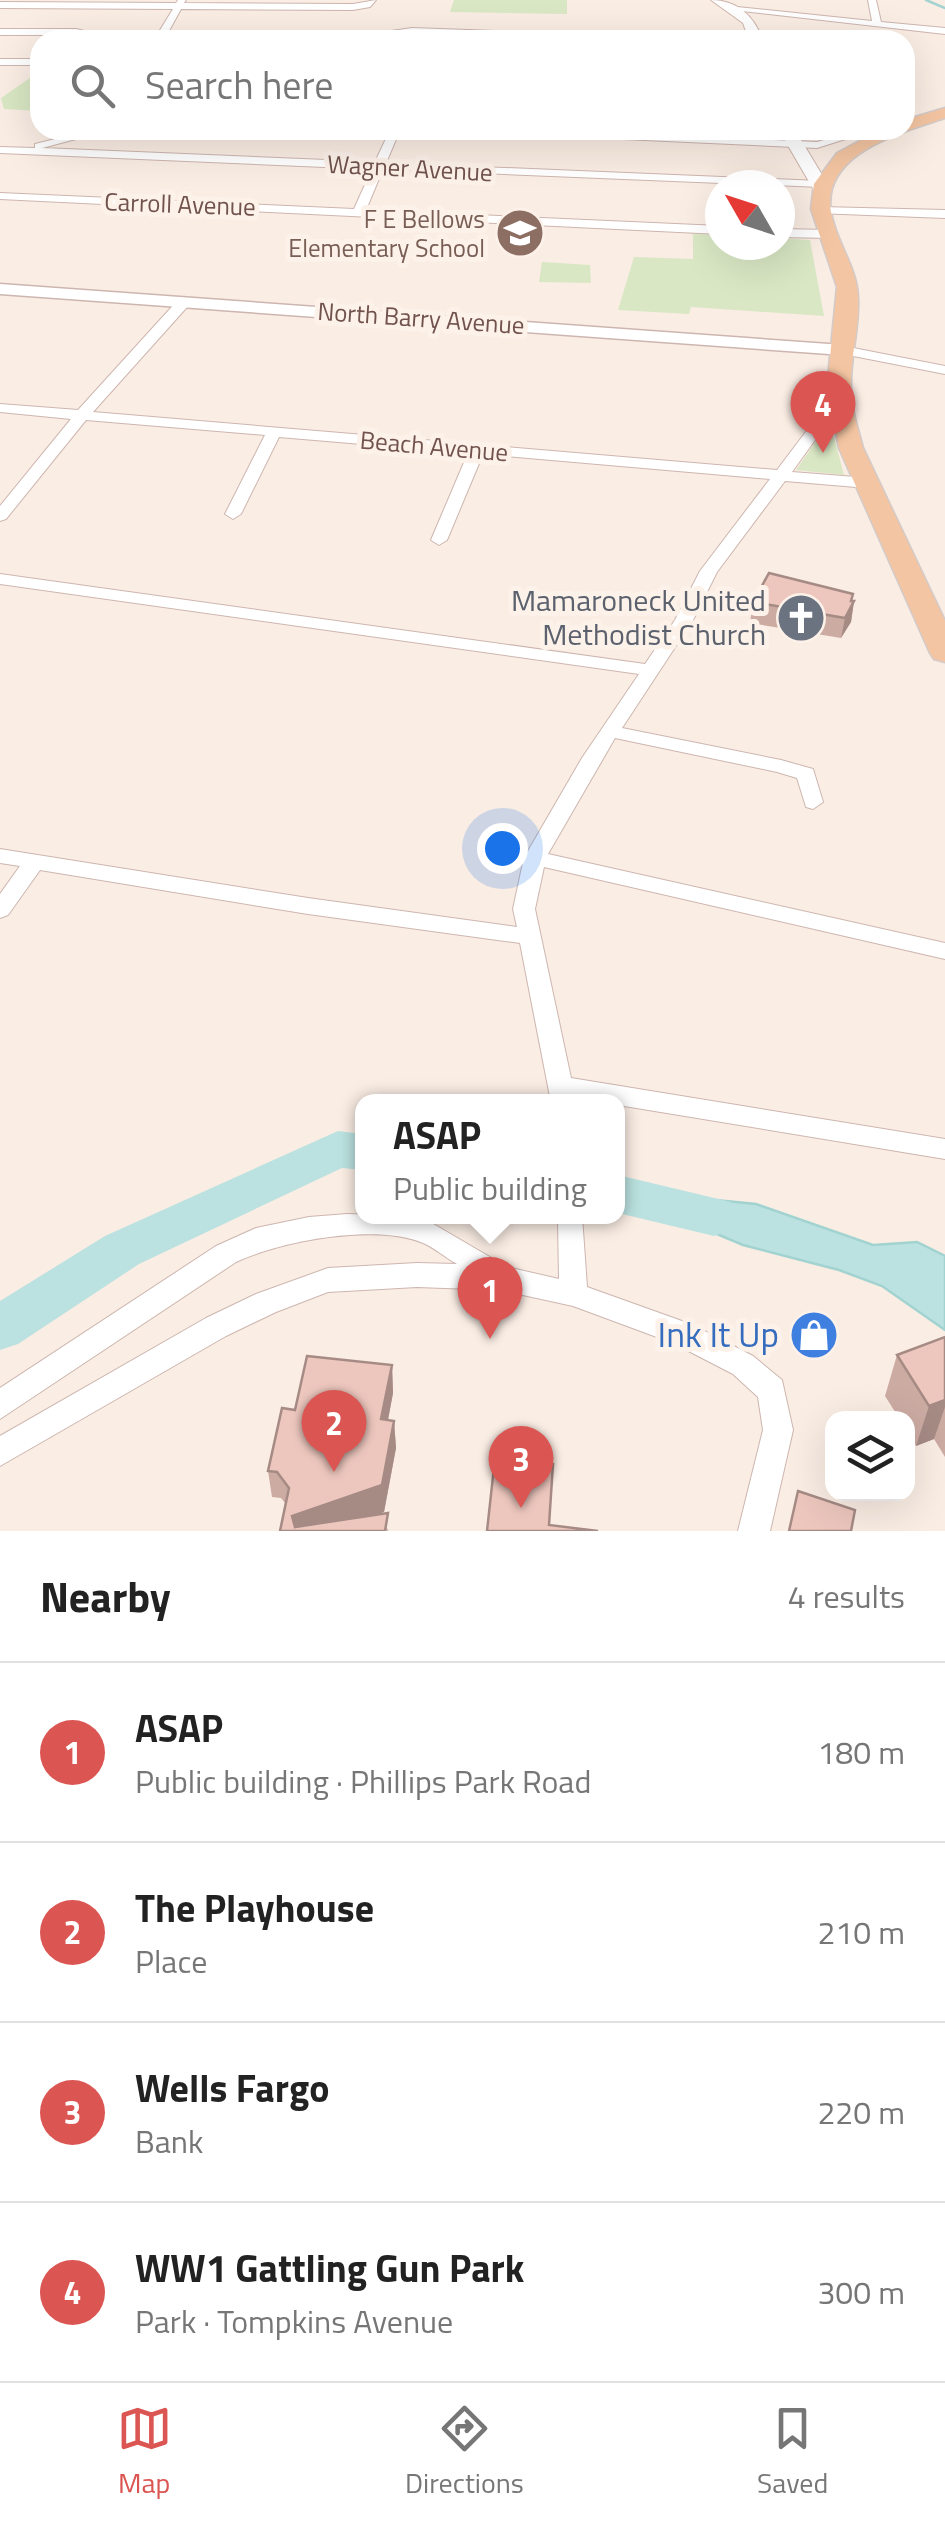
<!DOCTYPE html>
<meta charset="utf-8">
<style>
:root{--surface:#fff;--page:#f6f6f6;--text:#222;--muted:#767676;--line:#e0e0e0;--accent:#db5653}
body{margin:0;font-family:"Titillium Web",sans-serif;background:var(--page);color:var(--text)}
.controls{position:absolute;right:30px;bottom:30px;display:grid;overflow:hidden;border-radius:20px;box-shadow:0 10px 40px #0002}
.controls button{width:90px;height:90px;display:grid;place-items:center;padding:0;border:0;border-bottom:2px solid var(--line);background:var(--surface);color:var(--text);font:50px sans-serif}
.compass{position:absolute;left:705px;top:170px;width:90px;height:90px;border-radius:50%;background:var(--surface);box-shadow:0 10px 40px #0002;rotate:309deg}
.you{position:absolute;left:502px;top:848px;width:35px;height:35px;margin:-25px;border:8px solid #fff;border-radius:50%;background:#1a73e8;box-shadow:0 0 0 15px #1a73e833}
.badge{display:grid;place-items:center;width:65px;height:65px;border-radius:50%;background:var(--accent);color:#fff;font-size:32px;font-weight:700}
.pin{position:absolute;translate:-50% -82px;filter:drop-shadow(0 2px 5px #0008)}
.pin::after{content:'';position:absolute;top:52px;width:35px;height:30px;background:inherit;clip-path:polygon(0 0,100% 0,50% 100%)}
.popup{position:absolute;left:355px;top:1094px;width:270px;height:130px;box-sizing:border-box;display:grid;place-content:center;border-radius:20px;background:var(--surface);filter:drop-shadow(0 2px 8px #0005);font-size:32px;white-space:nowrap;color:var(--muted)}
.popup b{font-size:38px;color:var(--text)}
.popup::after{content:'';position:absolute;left:50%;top:100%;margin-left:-20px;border:20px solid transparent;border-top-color:var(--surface)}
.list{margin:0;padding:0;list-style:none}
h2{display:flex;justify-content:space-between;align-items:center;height:130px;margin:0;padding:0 40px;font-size:42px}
h2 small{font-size:32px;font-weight:400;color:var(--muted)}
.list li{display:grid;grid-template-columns:65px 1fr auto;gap:30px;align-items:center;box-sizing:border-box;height:180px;padding:0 40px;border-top:2px solid var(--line)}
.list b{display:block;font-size:38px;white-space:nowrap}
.list p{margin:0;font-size:32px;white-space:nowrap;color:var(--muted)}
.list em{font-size:32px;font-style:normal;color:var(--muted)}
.icon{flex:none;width:55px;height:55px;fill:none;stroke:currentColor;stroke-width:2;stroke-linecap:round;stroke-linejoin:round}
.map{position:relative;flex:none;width:945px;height:1531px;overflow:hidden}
.search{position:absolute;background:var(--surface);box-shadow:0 10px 40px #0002;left:30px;right:30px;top:30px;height:110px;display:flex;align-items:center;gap:25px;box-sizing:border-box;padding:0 35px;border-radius:30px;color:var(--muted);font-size:38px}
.sheet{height:850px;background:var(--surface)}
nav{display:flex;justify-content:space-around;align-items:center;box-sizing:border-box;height:140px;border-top:2px solid var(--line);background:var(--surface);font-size:28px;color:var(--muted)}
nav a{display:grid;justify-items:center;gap:5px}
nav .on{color:var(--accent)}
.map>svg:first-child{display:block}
.green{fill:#d9e7c4}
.water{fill:#bbe2e0;stroke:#a2d3d1;stroke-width:2.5}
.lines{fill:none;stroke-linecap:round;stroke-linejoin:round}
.stream{stroke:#a2d3d1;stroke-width:2.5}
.river{fill:#bbe2e0;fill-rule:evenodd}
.minor-casing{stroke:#cdb6af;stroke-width:2}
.tertiary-casing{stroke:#cdb6af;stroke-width:3}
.secondary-casing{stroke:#cfb5ac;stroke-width:2}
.primary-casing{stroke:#d4cbc9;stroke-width:3}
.minor{fill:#fff;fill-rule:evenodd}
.tertiary{fill:#fff;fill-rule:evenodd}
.secondary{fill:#fff;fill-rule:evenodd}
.primary{fill:#f4c5a2;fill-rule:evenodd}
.wall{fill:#ccaba3}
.shaded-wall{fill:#a68b85}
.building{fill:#edc7be;stroke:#a68b85;stroke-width:2.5}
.labels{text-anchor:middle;stroke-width:10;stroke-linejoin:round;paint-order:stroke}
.far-street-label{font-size:25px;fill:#71524c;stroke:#fdf2ea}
.far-education-label{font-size:25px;fill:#785e54;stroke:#fdf2ea;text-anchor:end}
.worship-label{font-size:30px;fill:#5b616d;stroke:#fdf2ea;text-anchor:end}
.near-shop-label{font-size:35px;fill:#366cbe;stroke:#fdf2ea;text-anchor:end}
</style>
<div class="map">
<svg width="945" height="1531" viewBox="0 0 945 1531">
<rect width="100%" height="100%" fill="#faede4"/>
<path class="green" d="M454,0H567V14L450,12Z
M40,71V111L4,109L1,98Z
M693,234L720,235V245H780V238L810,240L824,316L691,307L689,314L618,310L634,257L693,259Z
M542,262L590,265L591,283L539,282Z
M821,434L834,437L844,475L796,470Z"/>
<path class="water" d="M665,1195L756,1204L873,1245L917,1242L945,1256V1330L882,1286L839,1270L743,1245L674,1216Z"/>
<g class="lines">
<path class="stream" d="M926,0L945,8"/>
<path class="river" d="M338,1131L362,1134V1170L342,1168L139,1264L18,1344L0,1350V1301L105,1236Z
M618,1175L731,1202L737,1216L731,1230L714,1236L618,1213Z"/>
<g class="minor-casing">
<path id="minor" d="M178,0H186L184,3L353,4L376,0L370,7L353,10L181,9L164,40H154L173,9L0,8V2L176,3Z
M868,0H876L881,22L945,28V34L733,10L737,7L872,21Z
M412,28L673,37L678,40L412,34L329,40Z
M0,29H76L123,40L76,35H0Z
M0,59H40V65H0Z
M92,130H110L42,148L375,162L390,130H400L386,163L820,181L826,184L820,187L383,169L366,210L720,226V234L0,199V193L354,209L372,169L0,153V147L35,148V144Z
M485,130H559L817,142L858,130H874L817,148L490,133Z
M820,207L945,210V218L816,213L814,211Z
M780,229L830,230L836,234L830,238L780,237Z
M183,299L190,303L188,306L93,412L777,470L814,421L834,385H844L846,388L828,422L792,472L868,478L876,483L868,488L785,481L717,572L693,620L622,728L781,760L813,769L823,802L813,809L806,807L797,778L777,772L615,738L548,854L945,943V959L544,867L535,909L571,1078L945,1139V1159L618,1105V1102L576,1098V1102H551L520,943L308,914L40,870L8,915L0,918V894L20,866L0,863V849L308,898L517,927L513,909L524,858L582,758L639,674L0,584V574L645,664L675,620L700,571L770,479L483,454L447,540L439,545L431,540L468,453L279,437L241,514L233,519L225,514L265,435L86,420L6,519L0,521V506L71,419L0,412V404L78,410L178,300Z
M843,346L945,366V374L838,353L836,350Z
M347,1214L408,1216L430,1222L507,1267L559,1279L558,1221L560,1216H582L587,1287L693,1325L753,1356L782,1380L793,1430L770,1531H738L763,1430L758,1397L733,1374L673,1343L573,1306L500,1290L417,1287L328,1292L276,1312L226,1336L0,1466V1436L206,1318L256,1294L328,1268L417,1263L457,1264C446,1258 435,1248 423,1243C376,1223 281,1241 236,1262L0,1419V1388L216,1246L256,1228L309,1217Z"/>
</g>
<g class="tertiary-casing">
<path id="tertiary" d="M0,284L843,345L852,350L843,355L0,294Z"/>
</g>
<g class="secondary-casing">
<path id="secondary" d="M711,0C737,0 754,16 763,40H749L743,23Z
M779,130H795L830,188L827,192H815Z"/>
</g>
<g class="primary-casing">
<path id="primary" d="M945,108V118C897,134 811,156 834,224C841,249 857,270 858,297C860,327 850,357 851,388C851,409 858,428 863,448L945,621V662L934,659L930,653L839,448L827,387L837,287L811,209L814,184L837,153L880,130H905V120Z"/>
</g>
<use href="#minor" class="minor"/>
<use href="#tertiary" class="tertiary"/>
<use href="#secondary" class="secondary"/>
<use href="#primary" class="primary"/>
</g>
<path class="wall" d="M854,601L851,622L841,638L750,623L753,602Z
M945,1337V1457L934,1439L916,1446L908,1432V1418H899L885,1396L897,1355Z
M392,1365L393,1393L388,1420L394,1421L396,1448L384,1512L376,1514L389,1531L286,1504L281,1498L272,1497L268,1471Z"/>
<path class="shaded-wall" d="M853,594L850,608L854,601L851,622L841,638L845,618Z
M392,1365L393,1393L383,1446L381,1419Z
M945,1400V1407L934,1439L916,1446L929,1406Z
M394,1421L396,1448L384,1512L327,1531H294L292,1516Z"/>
<path class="building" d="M769,573L853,594L851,601H854L845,618L753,602Z
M945,1337V1400L929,1406L897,1355Z
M307,1356L392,1365L381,1419L394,1421L382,1485L292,1516L295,1527L388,1513L385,1531H280L289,1488L277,1472L268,1471L282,1408L295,1410Z
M495,1458L553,1464L549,1525L598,1531H487Z
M798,1491L855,1510L851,1531H789Z"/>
<defs>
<g id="school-disc" transform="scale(2.5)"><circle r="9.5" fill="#8d6e63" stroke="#fdf2ea"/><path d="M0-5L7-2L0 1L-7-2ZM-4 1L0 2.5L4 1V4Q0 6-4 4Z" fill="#fff"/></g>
<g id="church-disc" transform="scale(2.5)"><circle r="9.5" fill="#6b7280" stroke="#fdf2ea"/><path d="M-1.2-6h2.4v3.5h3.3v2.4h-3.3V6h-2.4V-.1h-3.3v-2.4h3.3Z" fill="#fff"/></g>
<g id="shop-disc" transform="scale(2.5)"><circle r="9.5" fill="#3f7fe0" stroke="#fdf2ea"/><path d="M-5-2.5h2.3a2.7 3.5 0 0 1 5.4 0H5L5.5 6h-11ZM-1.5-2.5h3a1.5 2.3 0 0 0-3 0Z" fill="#fff"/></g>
</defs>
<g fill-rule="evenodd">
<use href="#school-disc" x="520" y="233"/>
<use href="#church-disc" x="801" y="618"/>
<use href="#shop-disc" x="814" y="1335"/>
</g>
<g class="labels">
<g class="far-street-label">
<text transform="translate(410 168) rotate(3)" y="9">Wagner Avenue</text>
<text transform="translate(180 204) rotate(2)" y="9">Carroll Avenue</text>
<text transform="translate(421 318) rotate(4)" y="9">North Barry Avenue</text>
<text transform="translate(434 446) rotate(5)" y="9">Beach Avenue</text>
</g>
<g class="far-education-label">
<text x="485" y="228">F E Bellows<tspan x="485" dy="29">Elementary School</tspan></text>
</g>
<g class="worship-label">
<text x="766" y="611">Mamaroneck United<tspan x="766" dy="34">Methodist Church</tspan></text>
</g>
<g class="near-shop-label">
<text x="779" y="1347">Ink It Up</text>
</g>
</g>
</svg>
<div class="controls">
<button><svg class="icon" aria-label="layers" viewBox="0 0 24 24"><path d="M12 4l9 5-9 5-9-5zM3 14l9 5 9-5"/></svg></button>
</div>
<svg class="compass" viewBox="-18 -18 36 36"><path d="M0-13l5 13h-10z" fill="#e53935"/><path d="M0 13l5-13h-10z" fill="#767676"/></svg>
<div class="you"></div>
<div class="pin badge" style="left:490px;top:1339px">1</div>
<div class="popup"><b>ASAP</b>Public building</div>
<div class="pin badge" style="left:334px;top:1472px">2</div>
<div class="pin badge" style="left:521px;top:1508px">3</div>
<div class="pin badge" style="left:823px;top:453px">4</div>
<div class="search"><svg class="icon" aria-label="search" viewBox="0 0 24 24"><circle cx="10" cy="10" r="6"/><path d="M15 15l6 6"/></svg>Search here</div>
</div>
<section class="sheet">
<h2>Nearby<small>4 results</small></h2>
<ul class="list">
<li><span class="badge">1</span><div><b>ASAP</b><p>Public building · Phillips Park Road</p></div><em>180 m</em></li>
<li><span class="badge">2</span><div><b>The Playhouse</b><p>Place</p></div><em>210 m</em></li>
<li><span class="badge">3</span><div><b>Wells Fargo</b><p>Bank</p></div><em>220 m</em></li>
<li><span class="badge">4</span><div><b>WW1 Gattling Gun Park</b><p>Park · Tompkins Avenue</p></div><em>300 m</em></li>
</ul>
</section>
<nav>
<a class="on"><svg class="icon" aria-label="map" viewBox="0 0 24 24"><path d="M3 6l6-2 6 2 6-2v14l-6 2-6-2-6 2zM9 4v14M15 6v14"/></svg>Map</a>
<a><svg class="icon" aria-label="directions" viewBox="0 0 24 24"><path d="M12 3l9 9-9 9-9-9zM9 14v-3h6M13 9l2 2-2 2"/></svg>Directions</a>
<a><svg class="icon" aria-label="saved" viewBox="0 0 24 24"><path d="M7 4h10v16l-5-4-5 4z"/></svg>Saved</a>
</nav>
